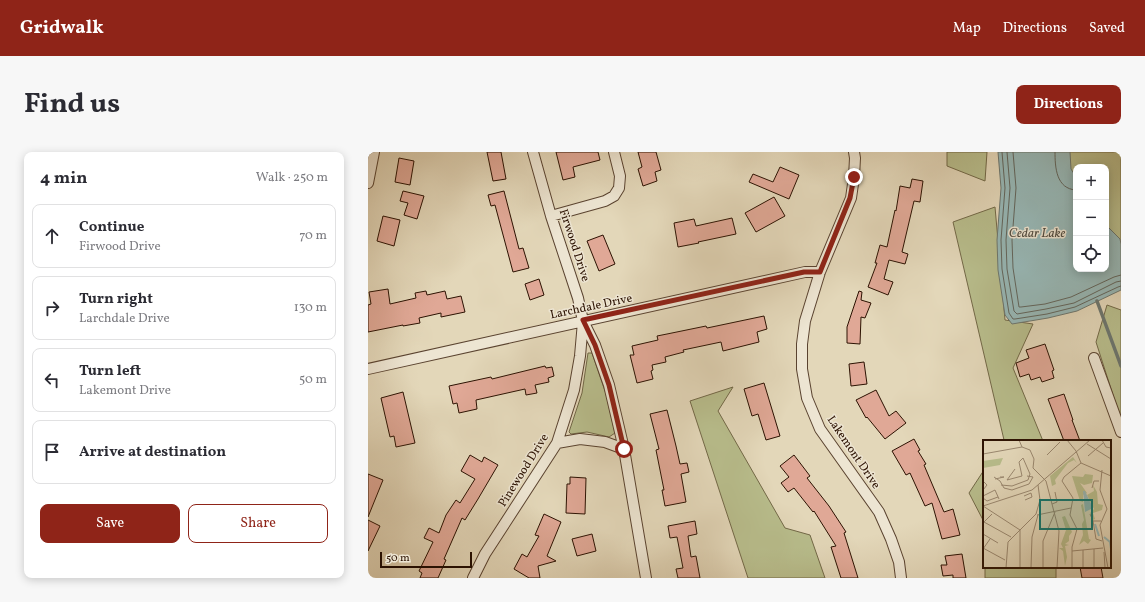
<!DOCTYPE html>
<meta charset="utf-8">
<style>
:root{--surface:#fff;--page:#f7f7f7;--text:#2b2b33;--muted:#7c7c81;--line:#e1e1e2;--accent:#8f2418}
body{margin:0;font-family:Vollkorn,serif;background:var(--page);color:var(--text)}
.controls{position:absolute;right:12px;top:12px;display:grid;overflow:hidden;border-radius:8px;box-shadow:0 2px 10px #0003}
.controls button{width:36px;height:36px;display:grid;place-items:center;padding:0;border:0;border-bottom:1px solid var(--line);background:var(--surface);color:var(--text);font:20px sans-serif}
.scale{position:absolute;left:12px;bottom:10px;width:92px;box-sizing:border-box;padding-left:4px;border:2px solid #2c1202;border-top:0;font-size:11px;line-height:14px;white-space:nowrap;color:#2c1202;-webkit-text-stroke:3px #ede5d2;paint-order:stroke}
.stop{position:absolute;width:12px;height:12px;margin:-9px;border:3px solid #8f2418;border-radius:50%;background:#fff}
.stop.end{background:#8f2418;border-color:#fff;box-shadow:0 1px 4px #0008}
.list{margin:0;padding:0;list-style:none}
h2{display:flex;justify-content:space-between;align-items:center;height:52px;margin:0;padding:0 16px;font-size:17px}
h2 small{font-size:13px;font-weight:400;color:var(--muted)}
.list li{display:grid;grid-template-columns:26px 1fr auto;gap:12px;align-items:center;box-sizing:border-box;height:64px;margin:0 8px 8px;padding:0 8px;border:1px solid var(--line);border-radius:8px}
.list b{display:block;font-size:15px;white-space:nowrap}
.list p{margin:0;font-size:13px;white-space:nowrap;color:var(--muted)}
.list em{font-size:13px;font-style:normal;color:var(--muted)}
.actions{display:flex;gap:8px;padding:12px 16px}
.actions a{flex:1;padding:9px 0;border:1px solid var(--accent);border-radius:8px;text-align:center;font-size:14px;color:var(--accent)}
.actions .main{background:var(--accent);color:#fff}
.icon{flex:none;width:22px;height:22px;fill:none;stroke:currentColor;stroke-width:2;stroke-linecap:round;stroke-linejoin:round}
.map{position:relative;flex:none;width:753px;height:426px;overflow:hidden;border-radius:8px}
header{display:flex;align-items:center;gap:24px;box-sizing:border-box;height:56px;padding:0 20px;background:var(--accent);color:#fff}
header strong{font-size:19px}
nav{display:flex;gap:22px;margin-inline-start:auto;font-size:14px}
.intro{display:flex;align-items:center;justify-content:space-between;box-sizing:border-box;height:96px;padding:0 24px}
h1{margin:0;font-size:28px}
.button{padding:10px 18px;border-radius:8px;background:var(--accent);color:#fff;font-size:14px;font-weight:700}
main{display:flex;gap:24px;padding:0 24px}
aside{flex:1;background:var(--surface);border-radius:8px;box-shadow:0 2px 10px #0003}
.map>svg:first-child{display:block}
.green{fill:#b8bd8c;stroke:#726847}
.water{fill:#97b8b7;stroke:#6c766f}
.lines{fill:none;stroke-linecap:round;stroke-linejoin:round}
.shore{stroke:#62655c;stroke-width:1}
.stream{stroke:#6c766f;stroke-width:3.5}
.building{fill:#e0a896;stroke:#2c1202}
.minor-casing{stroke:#5a4330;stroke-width:12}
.minor{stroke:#ede5d2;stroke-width:10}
.route{stroke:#8f2418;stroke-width:5}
.labels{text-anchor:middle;stroke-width:3;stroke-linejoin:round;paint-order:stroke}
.street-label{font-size:12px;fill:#2c1202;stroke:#ede5d2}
.water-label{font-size:13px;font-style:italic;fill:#514c41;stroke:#ede5d2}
.inset-river{fill:none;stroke:#97b8b7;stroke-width:2}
.inset-road{fill:none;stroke:#9a8870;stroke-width:1}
.view{fill:#0f766e;fill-opacity:0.15;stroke:#0f766e;stroke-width:2}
.inset-edge{fill:none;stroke:#2c1202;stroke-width:2}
</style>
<header>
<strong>Gridwalk</strong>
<nav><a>Map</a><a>Directions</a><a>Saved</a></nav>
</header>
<div class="intro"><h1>Find us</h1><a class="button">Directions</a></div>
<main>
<aside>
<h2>4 min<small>Walk · 250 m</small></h2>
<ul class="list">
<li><svg class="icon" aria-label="ahead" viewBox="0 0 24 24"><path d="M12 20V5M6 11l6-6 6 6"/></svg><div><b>Continue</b><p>Firwood Drive</p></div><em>70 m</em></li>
<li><svg class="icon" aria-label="right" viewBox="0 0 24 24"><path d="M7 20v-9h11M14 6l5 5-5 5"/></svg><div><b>Turn right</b><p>Larchdale Drive</p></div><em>130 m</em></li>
<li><svg class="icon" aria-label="left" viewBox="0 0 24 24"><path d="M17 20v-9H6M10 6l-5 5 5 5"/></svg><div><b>Turn left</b><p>Lakemont Drive</p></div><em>50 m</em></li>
<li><svg class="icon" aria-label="arrive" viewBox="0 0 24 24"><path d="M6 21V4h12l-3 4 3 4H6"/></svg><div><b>Arrive at destination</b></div></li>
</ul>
<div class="actions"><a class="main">Save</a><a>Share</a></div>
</aside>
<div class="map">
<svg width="753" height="426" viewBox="0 0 753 426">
<rect width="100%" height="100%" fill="#e3d7b9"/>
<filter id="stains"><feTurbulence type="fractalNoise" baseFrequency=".005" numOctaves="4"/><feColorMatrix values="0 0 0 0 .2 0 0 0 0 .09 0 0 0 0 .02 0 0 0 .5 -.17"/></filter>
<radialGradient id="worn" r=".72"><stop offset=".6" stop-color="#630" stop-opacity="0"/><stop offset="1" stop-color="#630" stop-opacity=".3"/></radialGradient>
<path class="green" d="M579,0H619L617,29L579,14Z
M693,0H753V104L738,82V15H708V38Z
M627,55L637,168L665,172L645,216L675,289H635L636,288L585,70Z
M739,153L753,158V268L728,190Z
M220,201H224L238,242L247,281L241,285L219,280L203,282L201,280L214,241Z
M365,235L350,259L417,376L442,383L457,426H380L322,249Z
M616,318V395L615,368L601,341Z
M617,415H688V426H617Z"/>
<path class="water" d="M630,0H702L703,17L708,25V117H738V73L752,87L753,92V138L709,159L680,166L644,172L637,163L630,118L629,88L633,36Z"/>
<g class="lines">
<path class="shore" d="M634,0L637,36L633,88L634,117L641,161L645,167H647L679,162L707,155L750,135L753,134
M639,0L642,36L638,88L639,117L646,159L649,162L678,157L706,151L748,130L753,129
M645,0L648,36L644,88L645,116L651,155H653L677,152L703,145L746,125L753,123
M687,0C687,15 688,37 708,38"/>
<path class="stream" d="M729,149L753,214"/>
</g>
<path class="building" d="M119,0H133L138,27L125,29Z
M188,0H230L232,8L205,15L207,25L195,28Z
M270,0H288L293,18L287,20L289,29L275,34L270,17L274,15Z
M31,6L46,9L42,33L27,30Z
M412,15L431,23L421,47L381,30L385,22L405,30Z
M544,27L555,29L552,50L546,49L534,100L540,102L537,112L521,108L516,127L525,130L520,143L500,135L509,111H507L512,93L519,95L527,58L528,59L532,34L542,36Z
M35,39L56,44L49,67L36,63L40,51L32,49Z
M136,39L151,97L155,96L161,116L145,120L127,53L123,54L120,43Z
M406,45L417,64L388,80L377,61Z
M15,64L32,68L26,94L9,89Z
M364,66L368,82L330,90L331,91L310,95L306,71L326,67L328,74Z
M235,83L247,112L231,119L219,89Z
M171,127L176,143L162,148L157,132Z
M20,137L22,152L48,146L47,141L58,139L59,143L77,139L79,147L93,144L97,160L73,165V161L51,166L52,171L35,174V173L0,180V153L3,152L1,140Z
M491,139L494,140L493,148L503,151L497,166L493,165L492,192L479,191V175Z
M396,164L399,177L389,180L391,190L355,199L353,190L315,198L316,200L297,205L298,210L284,213L285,218L283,219L285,227L269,231L262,203H266L264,194L290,188L289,184L299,182L338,174L339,176Z
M677,192L686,218L684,219L686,226L674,230L672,225L663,228L661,222L652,225L648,211L661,206L658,198Z
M496,210L499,232L483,234L481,212Z
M177,214L178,216L184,215L186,224L180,226L181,230L167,233L169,241L158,243L157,237L108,248L109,257L91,261L89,251L85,252L81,234L123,225L124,227Z
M396,231L412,284L398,288L390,262L384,264L376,237Z
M508,238L521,264L528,259L538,271L517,287L499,265L498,266L488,248Z
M35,240L47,291L28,295L26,284L22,285L13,246Z
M696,242L705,268H704L712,289H696L680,247Z
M299,258L308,294L312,312L319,311L321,320L313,322L318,350L297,354L294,338H296L288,298L291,297L282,262Z
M546,287L552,298L550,299L558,312L556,313L576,360L585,357L592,383L574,387L564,351L557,354L542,321L538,323L524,299Z
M102,303L114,310L116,305L130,313L110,347L97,368L94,366L76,407L78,408L70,426H52L54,421L51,419L65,390L56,386L61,376L71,381L78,363L88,348L92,351L107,327L93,319Z
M426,303L442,324L439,326L461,354L478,380L476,381L490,426H473L463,395L468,394L446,359L445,360L426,336L420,340L413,331L421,325L412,314Z
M0,322L15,328L0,365Z
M202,325L218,326L217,362L198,361L199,332H202Z
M176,362L193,370L179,404L188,409L170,414L172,426H161L146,417L154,402L159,405L171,384L167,383Z
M0,368L12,374L0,399Z
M327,369L329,382L320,384L323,405L328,404L332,426H310L308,417L315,416L309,385L302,386L300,374Z
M224,382L228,399L209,404L204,387Z
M594,402L598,426H585V423L575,424L573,413H579L577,404Z
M712,415H733L735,426H714Z"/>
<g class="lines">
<g class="minor-casing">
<path id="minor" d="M165,0L183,64L210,146L215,169L227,193L241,233L256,297L278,426
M486,0L487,6L486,25L483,46L452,120L437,169L434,192V217L439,246L452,277L511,360L523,387L531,410L533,426
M0,31L6,0
M183,64L237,49L246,44L251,36L252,24L246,0
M726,206L753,280
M0,217L437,120H452
M189,291L212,287L237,290L256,297
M105,426L117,402L189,291L206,238L212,204L215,170"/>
</g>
<use href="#minor" class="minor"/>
</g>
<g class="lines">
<path class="route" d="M256,297L241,233L227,193L215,168L436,120H452L482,46L486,25"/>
</g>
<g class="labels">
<g class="street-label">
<text transform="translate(207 93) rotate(72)" y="4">Firwood Drive</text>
<text transform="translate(223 154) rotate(-12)" y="4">Larchdale Drive</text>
<text transform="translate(486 300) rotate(56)" y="4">Lakemont Drive</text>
<text transform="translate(155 318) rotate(-58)" y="4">Pinewood Drive</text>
</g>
<g class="water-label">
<text x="669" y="85">Cedar Lake</text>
</g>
</g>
<g transform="translate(615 288)">
<rect width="128" height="128" fill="#e3d7b9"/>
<path d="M90,17L94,23L91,20L85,23L72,40L73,44L69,46L67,36ZM20,18L17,25L0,28V21ZM102,34L110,35L109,43L101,45L97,43L104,53L100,55V62L97,61L89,36L100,37ZM110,45L114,52L115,64L120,65L119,70L110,73L112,79L110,80L107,73L111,69L104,55L111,51ZM100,64L106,99L108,100L105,104L101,101L96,105L100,95L99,84L101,80L98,65ZM82,76L89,92L86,96V101L82,104L86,105L82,106L84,117L82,126L80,111L76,108H80L78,104L83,90L79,77Z" fill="#b8bd8c"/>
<path d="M100,51H102L110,68L102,72Z" fill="#97b8b7"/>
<path class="inset-river" d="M112,84L116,96M121,97L127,102L128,109"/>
<path class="inset-road" d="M36,0L39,7L47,10L51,19L50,28L63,41L76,91L74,128M84,0L93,11L98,23L128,36M119,0L123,7L128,8M104,4L128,19M0,14L39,7M64,15L77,2M105,16L120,3M119,30L117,50L124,69L117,85L125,128M11,37L17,41L21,48L29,50L46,44L50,37L44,36M12,39L21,37H17M0,41L4,45L0,50M18,45L29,46L45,40L47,34L40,18L36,22L39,36L24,40L32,29M109,48L111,41H116M0,56L12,50L16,59M41,56L48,53L49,57L42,60M0,58L4,61L15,57M69,64L74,62L72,52M0,66L37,90V128M0,66L49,50L107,0M9,74L1,82L28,97M107,74L110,81H118M54,75L88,68M110,81L113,99L119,101M0,94L15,103M0,108L22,120M0,109L7,99M89,111L120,108M121,112L122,127M23,128L25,102L53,74L57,60L55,45M48,128L49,97L55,75M60,128V101L72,72M89,128V107L94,89L87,75L90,58L79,41L81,37L98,23M100,128V110M111,128V109"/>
<path class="view" d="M57,60H109V89H57Z"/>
<rect width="128" height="128" class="inset-edge"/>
</g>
<rect width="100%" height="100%" filter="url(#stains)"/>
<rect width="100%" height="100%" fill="url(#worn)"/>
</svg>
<div class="controls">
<button>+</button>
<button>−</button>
<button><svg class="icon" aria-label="locate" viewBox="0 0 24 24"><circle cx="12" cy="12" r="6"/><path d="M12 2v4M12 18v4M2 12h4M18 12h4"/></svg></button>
</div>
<div class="scale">50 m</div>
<div class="stop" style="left:256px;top:297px"></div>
<div class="stop end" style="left:486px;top:25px"></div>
</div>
</main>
